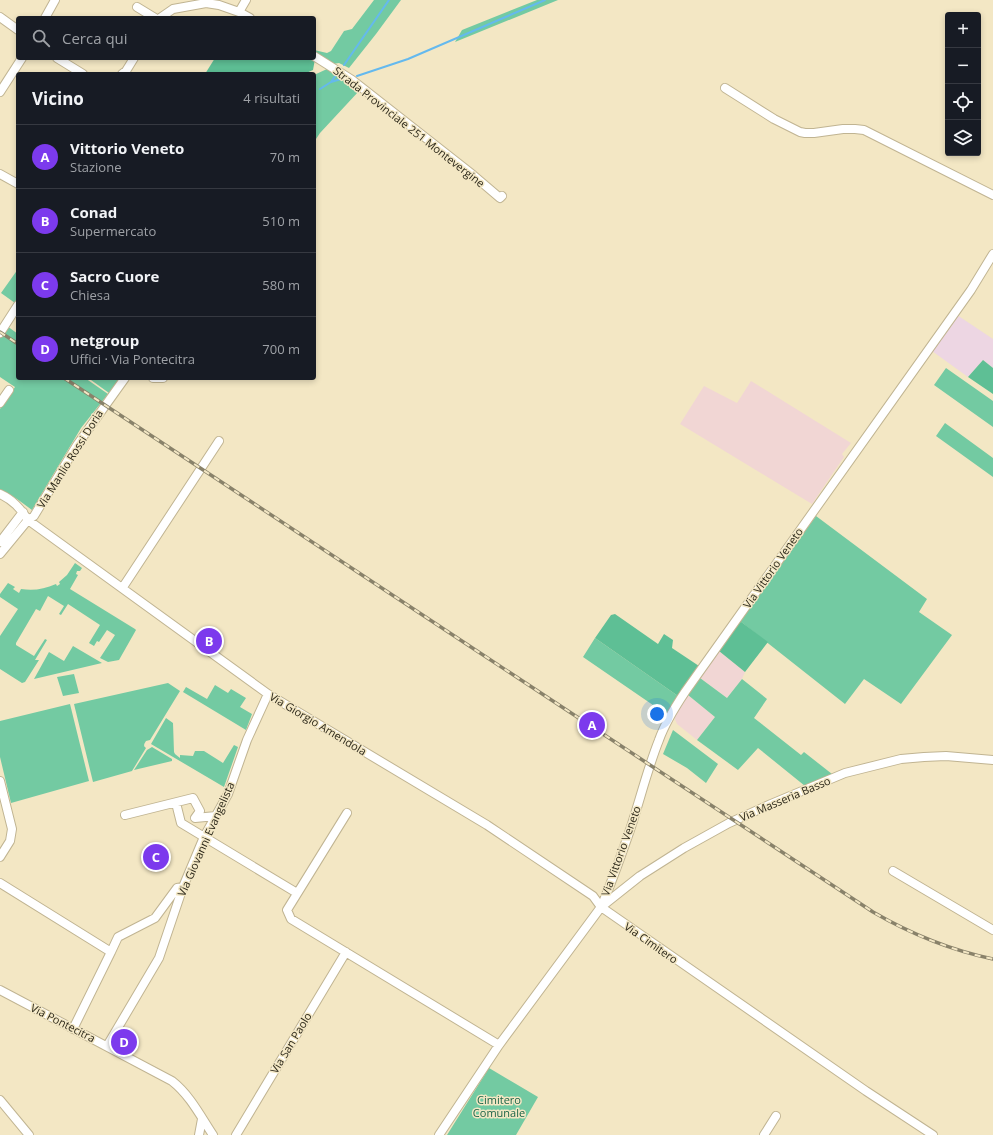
<!DOCTYPE html>
<html lang="it">
<meta charset="utf-8">
<style>
:root{--surface:#171b24;--page:#242831;--text:#f1f3f6;--muted:#9ea1a6;--line:#363941;--accent:#7c3aed}
body{margin:0;font-family:"Open Sans",sans-serif;background:var(--page);color:var(--text)}
.controls{position:absolute;right:12px;top:12px;display:grid;overflow:hidden;border-radius:4px;box-shadow:0 2px 6px #0003}
.controls button{width:36px;height:36px;display:grid;place-items:center;padding:0;border:0;border-bottom:1px solid var(--line);background:var(--surface);color:var(--text);font:20px sans-serif}
.you{position:absolute;left:657px;top:714px;width:14px;height:14px;margin:-10px;border:3px solid #fff;border-radius:50%;background:#1a73e8;box-shadow:0 0 0 6px #1a73e833}
.badge{display:grid;place-items:center;width:26px;height:26px;border-radius:50%;background:var(--accent);color:#fff;font-size:13px;font-weight:700}
.pin{position:absolute;translate:-50% -50%;border:2px solid #fff;box-shadow:0 1px 4px #0006}
.list{margin:0;padding:0;list-style:none}
h2{display:flex;justify-content:space-between;align-items:center;height:52px;margin:0;padding:0 16px;font-size:17px}
h2 small{font-size:13px;font-weight:400;color:var(--muted)}
.list li{display:grid;grid-template-columns:26px 1fr auto;gap:12px;align-items:center;box-sizing:border-box;height:64px;padding:0 16px;border-top:1px solid var(--line)}
.list b{display:block;font-size:15px;white-space:nowrap}
.list p{margin:0;font-size:13px;white-space:nowrap;color:var(--muted)}
.list em{font-size:13px;font-style:normal;color:var(--muted)}
.icon{flex:none;width:22px;height:22px;fill:none;stroke:currentColor;stroke-width:2;stroke-linecap:round;stroke-linejoin:round}
.map{position:relative;flex:none;width:993px;height:1135px;overflow:hidden}
.search{position:absolute;background:var(--surface);box-shadow:0 2px 6px #0003;left:16px;top:16px;width:300px;height:44px;display:flex;align-items:center;gap:10px;box-sizing:border-box;padding:0 14px;border-radius:4px;color:var(--muted);font-size:15px}
.panel{position:absolute;background:var(--surface);box-shadow:0 2px 6px #0003;left:16px;top:72px;width:300px;height:308px;border-radius:4px}
.map>svg:first-child{display:block}
.commercial{fill:#edd6e3}
.industrial{fill:#f1d6d4}
.green{fill:#73caa2}
.forest{fill:#5ebf95}
.lines{fill:none;stroke-linecap:round;stroke-linejoin:round}
.stream{stroke:#64b9ee;stroke-width:2}
.minor-casing{stroke:#c0b492;stroke-width:10}
.minor{stroke:#fff;stroke-width:8}
.rail-casing{stroke:#89826a;stroke-width:3.5}
.rail{stroke:#f3e7c4;stroke-width:2;stroke-dasharray:6;stroke-linecap:butt}
.labels{text-anchor:middle;stroke-width:3;stroke-linejoin:round;paint-order:stroke}
.street-label{font-size:11px;fill:#2c281a;stroke:#f3e7c4}
.park-label{font-size:11px;fill:#1a6447;stroke:#f3e7c4}
</style>
<div class="map">
<svg width="993" height="1135" viewBox="0 0 993 1135">
<rect width="100%" height="100%" fill="#f3e7c4"/>
<path class="commercial" d="M957,315L993,339V368L983,360L968,377L932,351Z"/>
<path class="industrial" d="M751,381L851,443L842,454L844,457L812,504L680,424L704,386L737,403Z
M719,651L745,672L742,679L727,698L700,678Z
M688,695L715,717L697,740L677,724L674,717Z"/>
<path class="green" d="M374,0H401L376,34L349,68L339,63L333,64L314,55V50L327,53L331,51L344,31L352,29Z
M537,0H558L455,42L462,30Z
M327,69L359,91L320,133L314,142V75Z
M18,269V298L15,303L1,293Z
M7,326L18,334V378H85L108,394L81,428L32,510L17,499L0,489V409L15,387L0,377V337Z
M946,368L993,401V427L934,385Z
M92,378H123L109,393L91,380Z
M945,423L993,458V477L936,436Z
M816,516L927,599L919,612L952,635L901,704L864,679L845,704L740,621Z
M75,563L82,568L80,571H77L76,574L78,575L70,589L135,629L136,630L119,660L108,662L100,658L115,635L107,630L99,642L97,641L94,646L89,643L100,625L68,604L61,615L59,614L64,606L48,596L40,611L36,609L16,643V645L34,656L45,639L47,640L35,660H39L25,682L22,683L0,669V636L18,609L0,597V594L8,583L15,587L13,589L19,593L21,589C34,591 44,589 56,584L57,586L60,584L59,582L67,575Z
M595,638L678,696L666,714L583,657Z
M73,646L102,663L34,679L49,652L64,661Z
M74,674L79,693L63,696L57,677Z
M700,678L727,698L742,679L767,699L754,718L801,755L804,752L832,774L805,786L758,748L738,770L697,740L715,717L688,695Z
M168,683L180,691L150,740L146,741C144,744 143,746 146,748L132,771L93,782L74,704Z
M215,685L228,693L231,689L246,698L240,707L252,714L246,730L183,692L186,687L207,699Z
M70,704L89,781L11,803L0,757V721Z
M166,718L173,723L174,752L175,754L180,758V755L193,756L195,751H204L223,763L234,745L238,747L224,787L151,744Z
M673,730L718,764L706,783L687,768L663,754Z
M152,747L172,759V761L134,770L147,750Z
M489,1068L538,1097L516,1135H447Z"/>
<path class="forest" d="M215,58H313L315,59L313,70L304,74H205Z
M983,360L993,368V394L968,377Z
M615,614L658,644L664,634L673,640L672,648L699,666L678,696L595,638L611,615Z
M740,621L768,642L745,672L719,651Z"/>
<g class="lines">
<path class="stream" d="M344,65L389,0
M357,76L408,59L545,0
M331,82L336,75
M320,89L331,82L341,79"/>
<g class="minor-casing">
<path id="minor" d="M137,7L155,18
M239,12L246,0
M0,17L18,30
M45,18L55,0
M160,18L173,9L206,3L219,5L239,12L250,18
M314,56L352,80L473,175L500,198L502,196
M57,58L83,74
M122,74L126,71L134,58
M725,88L774,119L800,132L805,133H814L843,129H855L864,130L993,195
M0,92L22,58
M0,174L18,184
M0,333L18,305
M153,378H163
M0,403L9,390
M0,494C13,500 20,508 28,520L268,694L487,825L593,896L601,907L866,1091L933,1135
M0,542L23,512
M0,554L28,520L34,516L77,445L125,378
M123,587L219,441
M0,781L12,829L10,841L0,857
M176,803L181,823L297,893
M347,813L287,910L291,919L499,1045
M125,815L193,798L200,811L195,818L216,816
M893,871L993,930
M0,883L111,952L73,1029
M601,907L640,876L684,848L729,823L771,804L845,773L901,759L924,757L946,756L993,760
M111,952L118,937L155,918L177,888L183,887
M0,990L172,1081C190,1095 201,1117 213,1135
M107,1046L159,958L183,887L204,837L228,794L247,740L268,694
M0,1100L29,1135
M199,1135L202,1119
M236,1135L346,952
M439,1135L499,1045L601,907C612,882 621,856 630,830C640,800 647,770 659,740C665,723 675,707 685,692L971,290L993,254
M764,1135L776,1116"/>
</g>
<use href="#minor" class="minor"/>
<g class="rail-casing">
<path id="rail" d="M0,332L18,344
M64,378L474,649L873,912C911,934 950,950 993,959"/>
</g>
<use href="#rail" class="rail"/>
</g>
<g class="labels">
<g class="street-label">
<text transform="translate(409 127) rotate(38)" y="4">Strada Provinciale 251 Montevergine</text>
<text transform="translate(70 459) rotate(-58)" y="4">Via Manlio Rossi Doria</text>
<text transform="translate(773 568) rotate(-55)" y="4">Via Vittorio Veneto</text>
<text transform="translate(318 724) rotate(31)" y="4">Via Giorgio Amendola</text>
<text transform="translate(785 799) rotate(-23)" y="4">Via Masseria Basso</text>
<text transform="translate(206 839) rotate(-66)" y="4">Via Giovanni Evangelista</text>
<text transform="translate(621 851) rotate(-70)" y="4">Via Vittorio Veneto</text>
<text transform="translate(651 943) rotate(35)" y="4">Via Cimitero</text>
<text transform="translate(63 1023) rotate(27)" y="4">Via Pontecitra</text>
<text transform="translate(291 1043) rotate(-59)" y="4">Via San Paolo</text>
</g>
<g class="park-label">
<text x="499" y="1104">Cimitero<tspan x="499" dy="13">Comunale</tspan></text>
</g>
</g>
</svg>
<div class="controls">
<button>+</button>
<button>−</button>
<button><svg class="icon" aria-label="locate" viewBox="0 0 24 24"><circle cx="12" cy="12" r="6"/><path d="M12 2v4M12 18v4M2 12h4M18 12h4"/></svg></button>
<button><svg class="icon" aria-label="layers" viewBox="0 0 24 24"><path d="M12 4l9 5-9 5-9-5zM3 14l9 5 9-5"/></svg></button>
</div>
<div class="you"></div>
<div class="pin badge" style="left:592px;top:725px">A</div>
<div class="pin badge" style="left:209px;top:641px">B</div>
<div class="pin badge" style="left:156px;top:857px">C</div>
<div class="pin badge" style="left:124px;top:1042px">D</div>
<div class="search"><svg class="icon" aria-label="search" viewBox="0 0 24 24"><circle cx="10" cy="10" r="6"/><path d="M15 15l6 6"/></svg>Cerca qui</div>
<section class="panel">
<h2>Vicino<small>4 risultati</small></h2>
<ul class="list">
<li><span class="badge">A</span><div><b>Vittorio Veneto</b><p>Stazione</p></div><em>70 m</em></li>
<li><span class="badge">B</span><div><b>Conad</b><p>Supermercato</p></div><em>510 m</em></li>
<li><span class="badge">C</span><div><b>Sacro Cuore</b><p>Chiesa</p></div><em>580 m</em></li>
<li><span class="badge">D</span><div><b>netgroup</b><p>Uffici · Via Pontecitra</p></div><em>700 m</em></li>
</ul>
</section>
</div>
